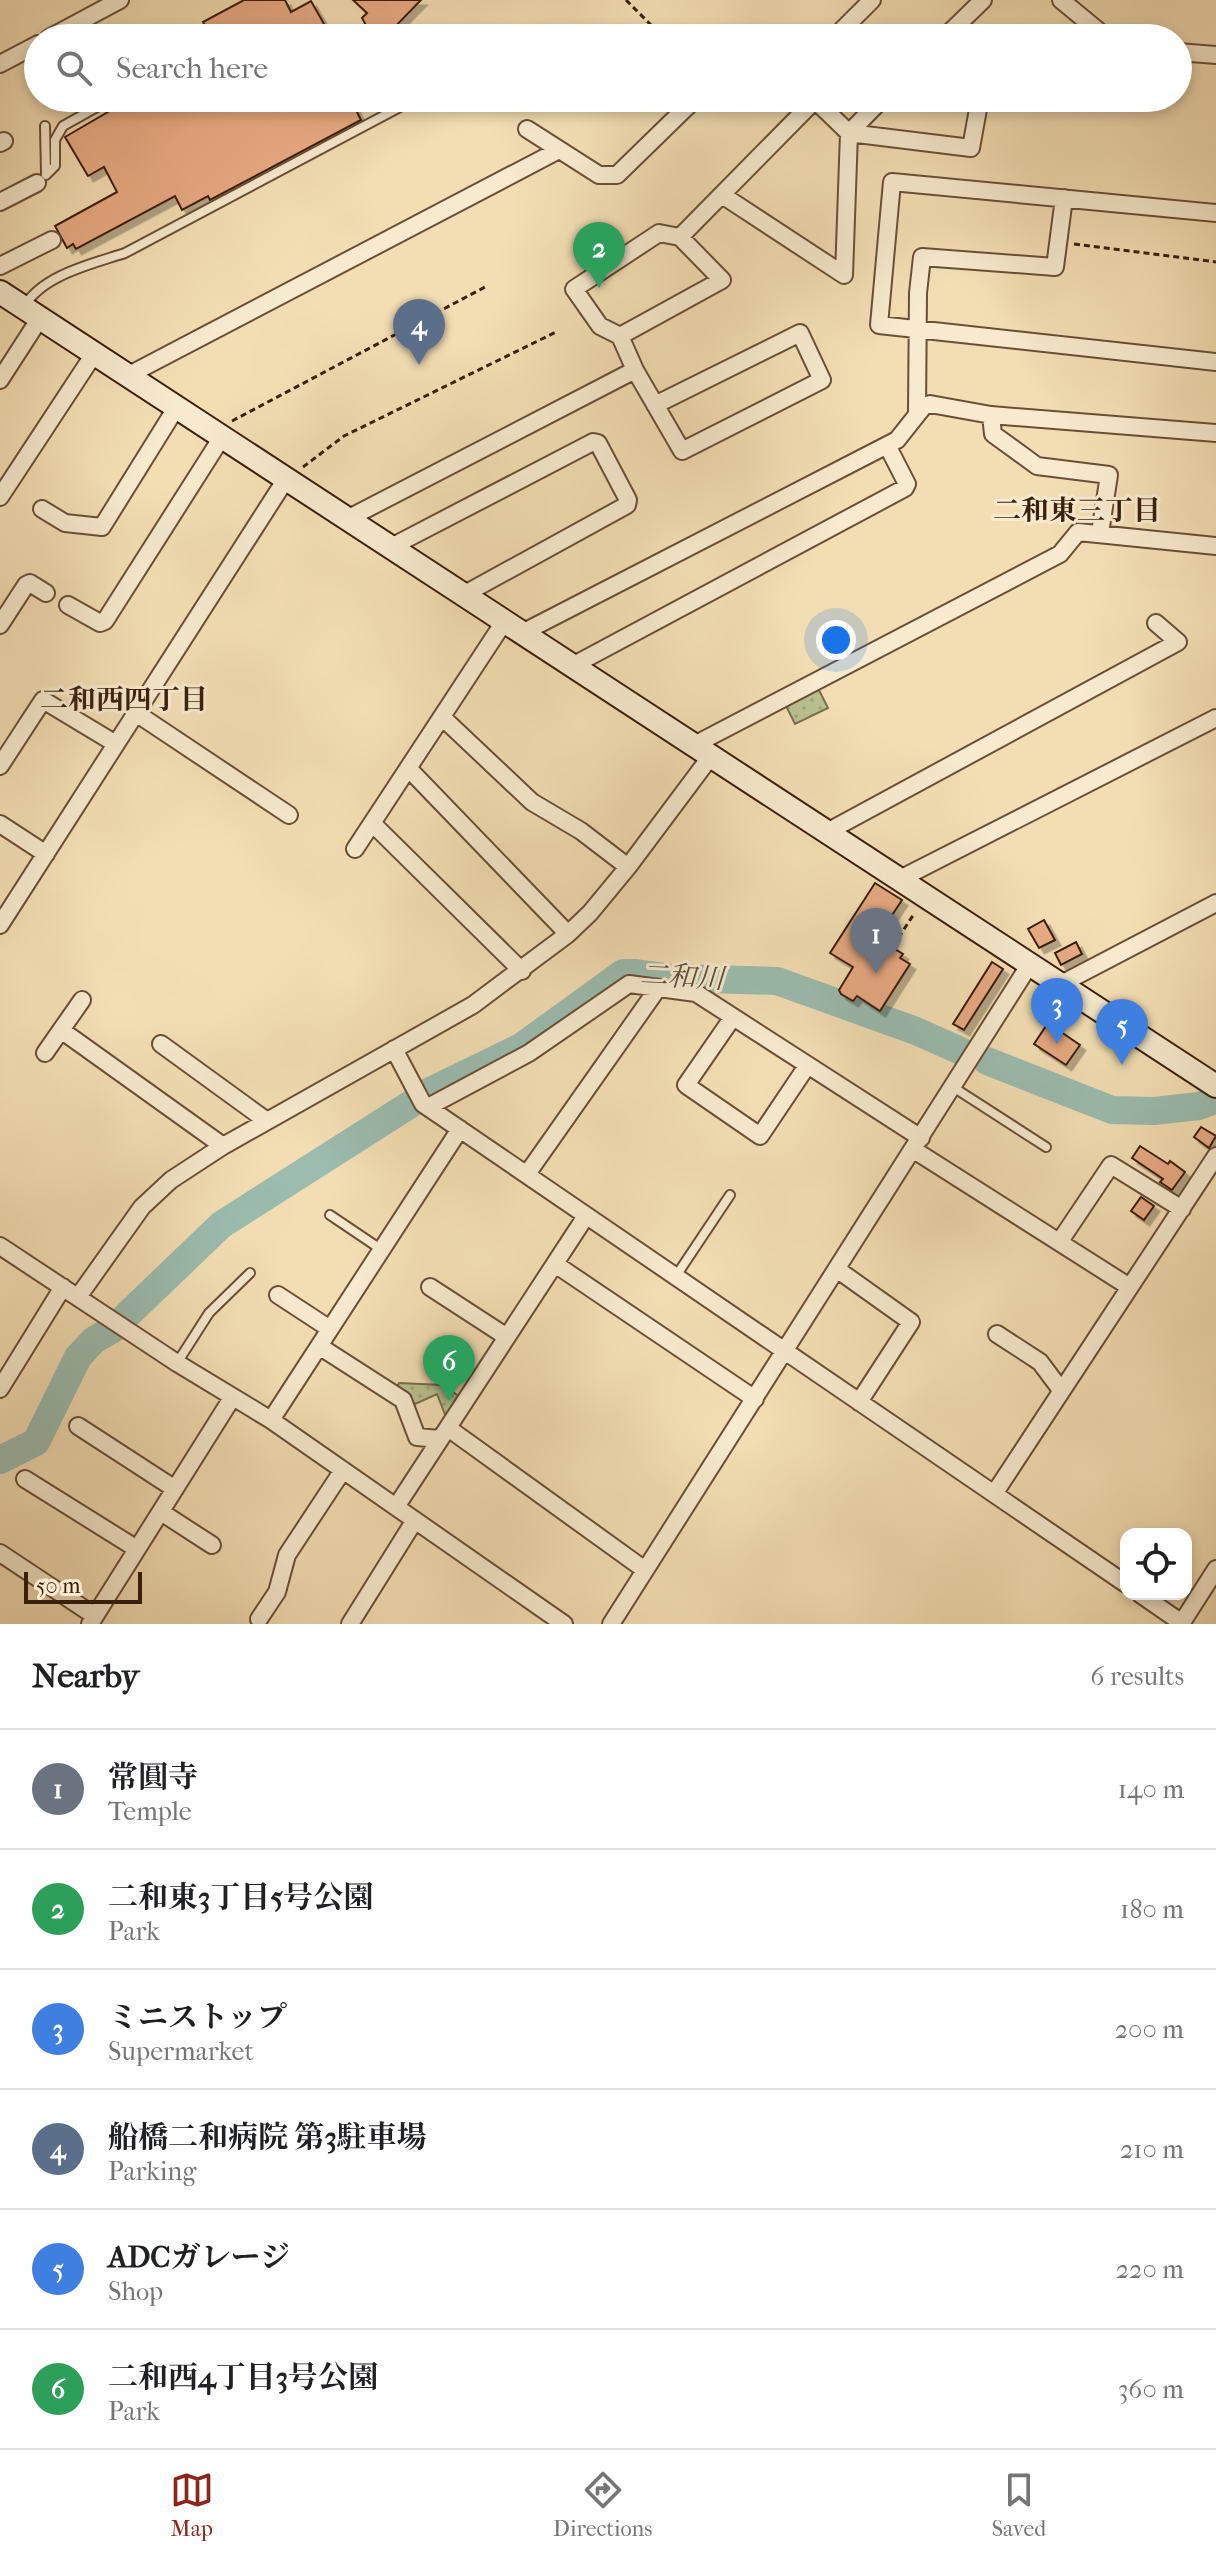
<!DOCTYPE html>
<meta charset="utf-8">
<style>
:root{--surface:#fff;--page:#f2f2f2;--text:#202124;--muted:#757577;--line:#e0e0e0;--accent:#8f2418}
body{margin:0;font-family:"IM FELL French Canon","Noto Serif JP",serif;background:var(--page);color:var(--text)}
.controls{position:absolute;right:24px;bottom:24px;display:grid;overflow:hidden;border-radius:16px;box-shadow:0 4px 12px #0003}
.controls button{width:72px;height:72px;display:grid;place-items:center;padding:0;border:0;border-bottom:2px solid var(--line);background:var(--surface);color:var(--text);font:40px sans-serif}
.scale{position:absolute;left:24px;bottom:20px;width:118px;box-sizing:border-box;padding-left:8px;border:4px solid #3b1f0d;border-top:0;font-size:22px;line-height:28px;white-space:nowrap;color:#3b1f0d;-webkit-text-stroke:6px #f7eace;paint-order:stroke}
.you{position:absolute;left:836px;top:640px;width:28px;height:28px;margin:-20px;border:6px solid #fff;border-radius:50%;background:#1a73e8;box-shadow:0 0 0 12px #1a73e833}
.badge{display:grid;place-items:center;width:52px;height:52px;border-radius:50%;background:var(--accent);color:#fff;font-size:26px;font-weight:700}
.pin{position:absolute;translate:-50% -66px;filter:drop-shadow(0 2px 4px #0008)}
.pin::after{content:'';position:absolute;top:42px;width:28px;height:24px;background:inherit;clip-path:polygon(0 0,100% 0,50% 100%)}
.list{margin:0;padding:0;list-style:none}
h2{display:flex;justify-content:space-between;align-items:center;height:104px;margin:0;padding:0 32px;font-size:34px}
h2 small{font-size:26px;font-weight:400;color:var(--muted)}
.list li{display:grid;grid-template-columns:52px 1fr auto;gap:24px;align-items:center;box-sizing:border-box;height:120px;padding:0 32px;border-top:2px solid var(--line)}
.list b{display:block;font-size:30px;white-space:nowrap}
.list p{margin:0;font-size:26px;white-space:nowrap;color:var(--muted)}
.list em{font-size:26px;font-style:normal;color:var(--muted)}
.icon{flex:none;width:44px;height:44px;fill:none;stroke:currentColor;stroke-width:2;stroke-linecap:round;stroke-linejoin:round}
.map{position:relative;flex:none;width:1216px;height:1624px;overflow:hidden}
.search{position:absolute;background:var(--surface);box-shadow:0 4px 12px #0003;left:24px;right:24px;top:24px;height:88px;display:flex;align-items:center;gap:20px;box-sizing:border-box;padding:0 28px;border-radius:44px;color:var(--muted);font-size:30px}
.sheet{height:824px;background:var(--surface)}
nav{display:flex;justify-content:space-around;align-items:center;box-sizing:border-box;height:112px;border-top:2px solid var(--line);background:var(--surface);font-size:22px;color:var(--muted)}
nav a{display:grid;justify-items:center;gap:4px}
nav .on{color:var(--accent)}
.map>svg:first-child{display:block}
.green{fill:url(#green-dots);stroke:#7a704e;stroke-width:2}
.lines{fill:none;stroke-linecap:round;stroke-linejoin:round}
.river{stroke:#9bbcaf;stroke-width:28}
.building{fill:#e8aa83;stroke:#3b1f0d;stroke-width:2;filter:url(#shadow)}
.lane-casing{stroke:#694f36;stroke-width:12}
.street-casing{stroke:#694f36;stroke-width:20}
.secondary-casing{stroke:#3b1f0d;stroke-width:26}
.path{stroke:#3b1f0d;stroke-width:3;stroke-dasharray:6 4;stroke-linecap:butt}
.lane{stroke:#f7eace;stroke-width:8}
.street{stroke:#f7eace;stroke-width:16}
.secondary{stroke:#f7eace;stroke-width:22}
.labels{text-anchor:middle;stroke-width:6;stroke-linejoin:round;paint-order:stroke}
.neighbourhood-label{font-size:28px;font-weight:bold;fill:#3b1f0d;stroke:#f7eace}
.water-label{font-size:28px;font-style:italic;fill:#584e3e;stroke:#f7eace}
</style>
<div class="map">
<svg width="1216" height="1624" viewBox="0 0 1216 1624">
<defs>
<pattern id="green-dots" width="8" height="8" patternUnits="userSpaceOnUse" patternTransform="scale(2)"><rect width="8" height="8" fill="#b8c28f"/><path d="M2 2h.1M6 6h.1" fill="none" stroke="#9fa67a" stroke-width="1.8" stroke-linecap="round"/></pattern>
<filter id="shadow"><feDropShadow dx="5.5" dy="5.5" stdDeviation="0" flood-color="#0004"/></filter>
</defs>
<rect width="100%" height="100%" fill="#f3deb3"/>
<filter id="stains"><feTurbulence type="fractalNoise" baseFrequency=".0025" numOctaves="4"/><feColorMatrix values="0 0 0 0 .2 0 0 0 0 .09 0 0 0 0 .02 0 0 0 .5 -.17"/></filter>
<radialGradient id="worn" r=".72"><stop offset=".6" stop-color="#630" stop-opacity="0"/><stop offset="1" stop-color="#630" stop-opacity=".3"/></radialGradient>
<path class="green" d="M818,688L828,708L795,724L785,704Z
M399,1383L443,1385L460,1397L446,1417L437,1394L415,1404L396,1389Z"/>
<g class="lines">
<path class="river" d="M987,1061L1112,1110L1154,1111L1199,1106L1215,1100
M422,1095L521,1047L623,973H636L673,978L777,981L916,1031L963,1052
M121,1321L221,1225L414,1102
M0,1460L36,1442L78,1357L94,1340L113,1329"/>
</g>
<path class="building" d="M244,0H285L291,12L311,1L332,38H212L203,22Z
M353,0H421L388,34L376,38H373L362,18L367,13Z
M132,98H350L361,120L210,200L208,196L182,210L175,196L76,249L73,244L67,248L55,226L117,192L104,167L88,176L65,137Z
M875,883L902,900L877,938L903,954L900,958L910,964L880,1011L857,996L853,1001L841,994L839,990L853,967L830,953Z
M1044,920L1055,940L1039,948L1028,929Z
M1076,942L1082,954L1061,965L1055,953Z
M992,962L1003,969L964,1030L953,1024Z
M1048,1023L1080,1045L1066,1065L1034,1044Z
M1201,1127L1216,1136L1209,1148L1194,1137Z
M1140,1146L1168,1164L1170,1161L1185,1172L1172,1190L1160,1182L1163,1179L1132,1158Z
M1141,1197L1154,1206L1144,1220L1131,1211Z"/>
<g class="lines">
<g class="lane-casing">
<path id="lane" d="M45,126L46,174
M46,175L55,166V140L63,126L113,98
M24,307C42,275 92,264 125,253L417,98
M953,1087L1046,1147
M330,1215L382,1250
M676,1276L730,1195
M177,1363L209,1313L250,1273"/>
</g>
<g class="street-casing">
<path id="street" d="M1061,0L1107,38
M49,38L120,0
M834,38L872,0
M944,38L983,0
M1178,52L1216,55
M0,64L38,44
M527,129L599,175H617L696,98
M0,143L4,141
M722,195L844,275L849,133L883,98
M0,202L37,183
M1216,213L892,182L879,325L1216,362
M680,237L815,100L849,133L971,148L980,98
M0,266L52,240
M620,336L722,280L680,237L659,233L574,289L600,326L620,336L635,370
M127,376L559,150
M0,380L40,318
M917,411L918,293L922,257L1055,267L1064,198
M991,415L993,434L1037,466L1109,475L1100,533
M0,497L94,354
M42,509L65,523L102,527L176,408
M347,519L635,370L682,451L822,380L800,333L655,405
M391,547L593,442L598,443L628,500L627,505L463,595
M68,605L100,623L105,621L222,437
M0,625L26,585L30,583L46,593
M522,633L897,440L924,406L930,404L991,415L1216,433
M572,666L905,488L907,484L887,445
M136,713L289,815
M442,717L532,802L581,831L628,867
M694,745L1060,554L1078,532L1216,546
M0,766L43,700L116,744
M408,768L568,934
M372,823L522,971
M0,824L46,854
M827,832L1178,642L1156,623
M355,849L504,622
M900,879L1216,718
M0,925L286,479
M1061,984L1216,903
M733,1017L686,1085L760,1136L807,1066
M61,1030L223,1146
M161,1044L267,1121
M394,1049L423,1104L1126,1584
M45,1053L82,1000
M428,1107L529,1053L629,984L696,993L921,1138
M914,1150L1128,1286
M527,1174L658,988
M1060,1241L1111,1165L1182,1209
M0,1246L177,1363L271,1420L564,1624
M555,1264L755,1399
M838,1270L911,1322L859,1402
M430,1287L507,1337
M278,1295L330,1329
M78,1297L142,1207L171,1180L223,1146L473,1005L568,934L590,913L628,867L711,756
M997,1334L1040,1362L1061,1390
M319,1346L403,1400L417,1437L440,1439
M0,1389L63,1287
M271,1420L460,1129
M78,1426L175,1489
M448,1428L645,1570
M25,1479L137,1549
M994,1494L1216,1156
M396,1507L586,1216
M161,1512L212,1545
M0,1553L95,1616
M1140,1594L1182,1623
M259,1619L277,1592L287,1555L343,1470
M90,1624L232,1398
M350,1624L415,1520
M611,1624L1030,964
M1181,1624L1216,1569"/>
</g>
<g class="secondary-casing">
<path id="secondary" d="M0,292L1216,1086"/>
</g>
<path class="path" d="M626,0L664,38
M1074,244L1216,262
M232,421L487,286
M303,467L344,436L556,332
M893,946L914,914"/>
<use href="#lane" class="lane"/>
<use href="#street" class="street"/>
<use href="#secondary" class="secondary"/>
</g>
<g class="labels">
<g class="neighbourhood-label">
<text x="1077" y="520">二和東三丁目</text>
<text x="124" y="709">二和西四丁目</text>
</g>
<g class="water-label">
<text transform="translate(682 976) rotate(3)" y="10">二和川</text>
</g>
</g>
<rect width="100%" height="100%" filter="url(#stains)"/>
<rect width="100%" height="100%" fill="url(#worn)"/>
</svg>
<div class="controls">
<button><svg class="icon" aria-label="locate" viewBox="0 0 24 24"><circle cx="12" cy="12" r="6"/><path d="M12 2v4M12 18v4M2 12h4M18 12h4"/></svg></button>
</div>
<div class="scale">50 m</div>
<div class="you"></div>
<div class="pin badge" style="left:876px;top:974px;background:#6b7280">1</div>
<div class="pin badge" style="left:599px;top:288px;background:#2e9e5b">2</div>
<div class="pin badge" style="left:1057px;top:1044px;background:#3f7fe0">3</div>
<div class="pin badge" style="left:419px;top:365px;background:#5c6f8a">4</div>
<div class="pin badge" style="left:1122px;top:1065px;background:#3f7fe0">5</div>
<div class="pin badge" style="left:449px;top:1401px;background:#2e9e5b">6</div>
<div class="search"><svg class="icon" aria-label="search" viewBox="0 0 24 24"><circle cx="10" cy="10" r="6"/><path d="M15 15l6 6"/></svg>Search here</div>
</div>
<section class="sheet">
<h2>Nearby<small>6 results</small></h2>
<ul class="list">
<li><span class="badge" style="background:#6b7280">1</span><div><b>常圓寺</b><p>Temple</p></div><em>140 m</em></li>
<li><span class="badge" style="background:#2e9e5b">2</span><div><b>二和東3丁目5号公園</b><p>Park</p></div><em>180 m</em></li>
<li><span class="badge" style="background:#3f7fe0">3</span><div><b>ミニストップ</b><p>Supermarket</p></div><em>200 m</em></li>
<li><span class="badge" style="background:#5c6f8a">4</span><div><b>船橋二和病院 第3駐車場</b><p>Parking</p></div><em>210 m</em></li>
<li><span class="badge" style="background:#3f7fe0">5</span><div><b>ADCガレージ</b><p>Shop</p></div><em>220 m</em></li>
<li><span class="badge" style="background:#2e9e5b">6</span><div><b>二和西4丁目3号公園</b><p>Park</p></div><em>360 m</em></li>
</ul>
</section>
<nav>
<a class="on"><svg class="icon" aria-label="map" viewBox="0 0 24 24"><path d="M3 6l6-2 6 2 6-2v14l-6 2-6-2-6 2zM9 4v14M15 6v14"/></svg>Map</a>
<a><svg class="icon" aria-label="directions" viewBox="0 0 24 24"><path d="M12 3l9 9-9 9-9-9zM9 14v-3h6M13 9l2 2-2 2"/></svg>Directions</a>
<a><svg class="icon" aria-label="saved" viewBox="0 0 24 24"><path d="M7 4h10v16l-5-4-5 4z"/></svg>Saved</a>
</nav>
